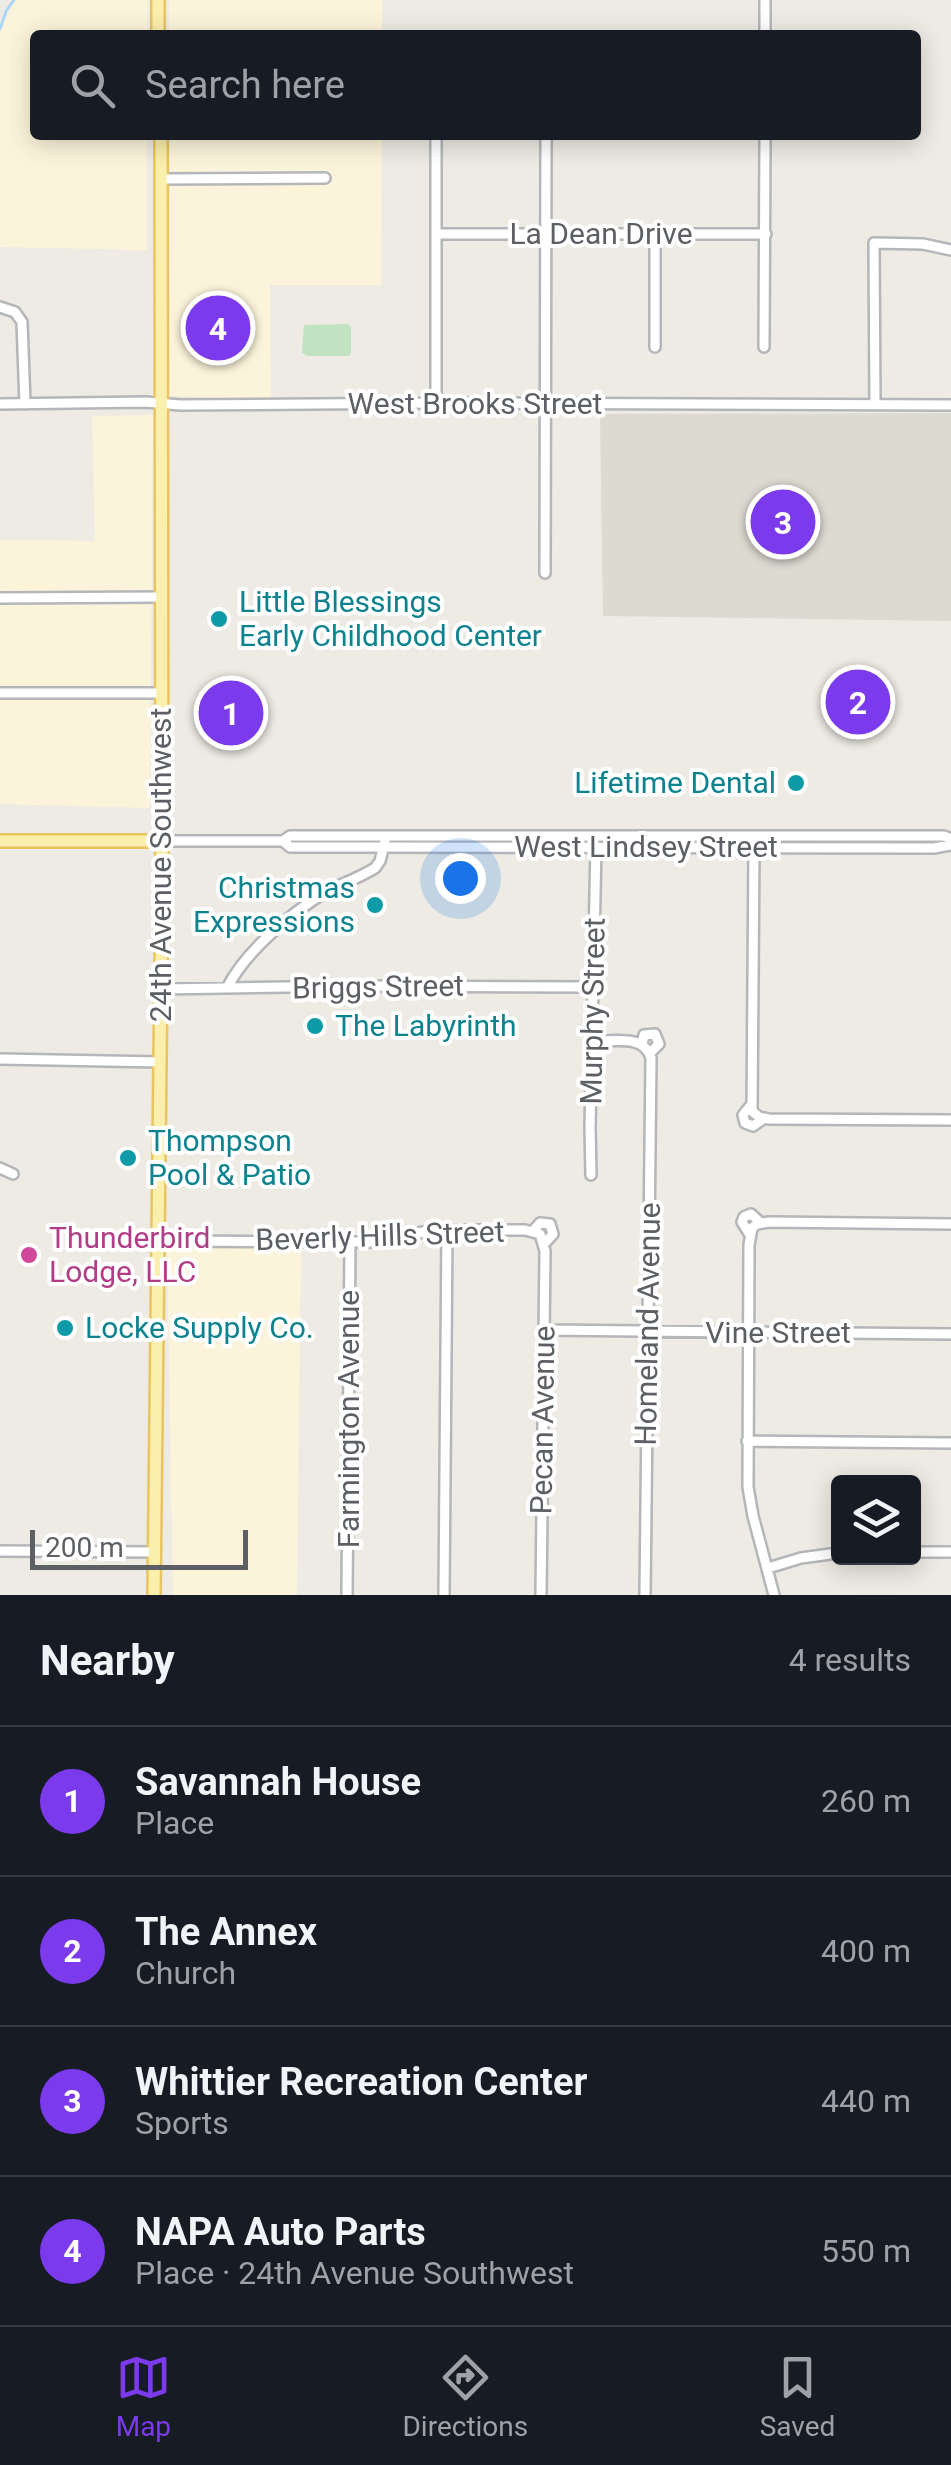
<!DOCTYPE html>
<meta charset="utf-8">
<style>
:root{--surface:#171b24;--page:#242831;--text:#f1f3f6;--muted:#9ea1a6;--line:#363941;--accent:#7c3aed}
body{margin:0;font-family:Roboto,sans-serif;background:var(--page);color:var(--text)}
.controls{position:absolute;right:30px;bottom:30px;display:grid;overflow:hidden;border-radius:10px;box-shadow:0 5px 25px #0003}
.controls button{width:90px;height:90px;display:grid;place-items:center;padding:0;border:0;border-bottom:2px solid var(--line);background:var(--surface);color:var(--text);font:50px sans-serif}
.scale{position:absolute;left:30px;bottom:25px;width:218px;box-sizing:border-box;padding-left:10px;border:5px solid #5c5f63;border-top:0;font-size:28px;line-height:35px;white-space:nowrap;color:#5c5f63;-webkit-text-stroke:8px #fff;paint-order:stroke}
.you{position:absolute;left:460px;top:878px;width:35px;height:35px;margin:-25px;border:8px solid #fff;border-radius:50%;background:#1a73e8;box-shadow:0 0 0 15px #1a73e833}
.badge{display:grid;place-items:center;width:65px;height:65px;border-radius:50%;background:var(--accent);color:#fff;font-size:32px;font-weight:700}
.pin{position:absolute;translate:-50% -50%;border:5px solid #fff;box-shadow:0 2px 10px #0006}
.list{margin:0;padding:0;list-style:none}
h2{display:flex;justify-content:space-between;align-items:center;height:130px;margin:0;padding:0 40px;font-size:42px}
h2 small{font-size:32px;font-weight:400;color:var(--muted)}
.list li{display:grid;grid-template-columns:65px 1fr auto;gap:30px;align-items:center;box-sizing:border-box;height:150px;padding:0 40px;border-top:2px solid var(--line)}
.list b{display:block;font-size:38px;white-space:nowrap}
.list p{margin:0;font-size:32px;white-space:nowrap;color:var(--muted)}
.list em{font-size:32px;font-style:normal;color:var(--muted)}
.icon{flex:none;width:55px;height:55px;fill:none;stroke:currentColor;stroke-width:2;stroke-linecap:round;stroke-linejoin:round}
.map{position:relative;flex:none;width:951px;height:1595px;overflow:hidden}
.search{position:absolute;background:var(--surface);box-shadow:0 5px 25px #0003;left:30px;right:30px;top:30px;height:110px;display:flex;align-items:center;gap:25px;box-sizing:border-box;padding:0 35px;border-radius:10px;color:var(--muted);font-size:38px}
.sheet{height:730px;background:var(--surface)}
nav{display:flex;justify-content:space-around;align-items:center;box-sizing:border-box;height:140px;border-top:2px solid var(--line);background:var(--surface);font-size:28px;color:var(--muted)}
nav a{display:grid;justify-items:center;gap:5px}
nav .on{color:var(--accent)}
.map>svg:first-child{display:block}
.commercial{fill:#fcf4da}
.education{fill:#dddad2}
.green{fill:#c1e3c2}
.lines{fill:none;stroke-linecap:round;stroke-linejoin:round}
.stream{stroke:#a7d4fa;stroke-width:2.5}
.minor-casing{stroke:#b4b6ba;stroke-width:14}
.major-casing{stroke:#e9c561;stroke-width:16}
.minor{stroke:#fff;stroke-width:9}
.major{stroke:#faefac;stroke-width:11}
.culture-dot{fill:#0f9aa8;stroke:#fff;stroke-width:4}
.hotel-dot{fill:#d1479c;stroke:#fff;stroke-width:4}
.labels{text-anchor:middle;stroke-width:8;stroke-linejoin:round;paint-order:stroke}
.street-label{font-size:30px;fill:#5c5f63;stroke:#fff}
.culture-label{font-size:30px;fill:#0d838f;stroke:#fff;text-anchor:start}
.hotel-label{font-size:30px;fill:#b23c85;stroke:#fff;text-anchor:start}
</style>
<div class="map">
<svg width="951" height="1595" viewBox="0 0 951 1595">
<rect width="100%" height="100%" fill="#edebe3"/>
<path class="commercial" d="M15,0H148L147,35H35V135H147V250L0,247V32Z
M169,0H382V35H169Z
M170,135H382L381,285H270L271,399L169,396Z
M153,415L150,808L0,804V540L95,541L92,416Z
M301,1243L297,1595H173L167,1244Z"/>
<path class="education" d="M951,413V621L603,616L600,414Z"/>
<path class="green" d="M348,324L351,327V353L349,356H308L302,353L304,325Z"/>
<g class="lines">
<path class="stream" d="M0,29L6,11L14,0"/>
<g class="minor-casing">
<path id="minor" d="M765,35V0
M161,179L325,178
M436,234H766
M0,307L15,312L22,322L25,404
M655,347V234
M764,347L765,135
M436,403V135
M0,404L146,402L180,405L436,403L951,405
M875,405L874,243L923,244L951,250
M545,573L546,135
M0,598L162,597
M0,693H162
M162,841H283L290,836H944L951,839
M283,841L290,847H352L934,848L951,845
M754,848L752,1111L759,1117L769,1119L951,1120
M227,988C245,952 290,914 324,893C341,884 359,878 375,868L380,861L385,841
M161,989L353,986L595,987
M594,1041C615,1042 644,1034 651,1058L645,1595
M642,1044L644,1035L655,1034L659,1044L650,1053
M0,1059L160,1062
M751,1105L743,1115L745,1123L753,1126L763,1119
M0,1168L13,1174
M591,1175L590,1127L596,847
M533,1231L540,1223L550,1224L553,1234L544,1244
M750,1235L742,1222L744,1217L751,1214L761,1223
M159,1241L370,1242L434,1230H525L540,1234L545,1251L541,1595
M544,1330L951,1334
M747,1441L951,1443
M0,1551L154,1552
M914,1552H951
M768,1568L801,1558L838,1553
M347,1595L350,1242
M444,1595L447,1230
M774,1595L753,1516L748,1487L749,1245L752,1228L757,1224L769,1222L951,1224"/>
</g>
<g class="major-casing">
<path id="major" d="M158,0V35
M0,841H162
M154,1595L162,885L161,135"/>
</g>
<use href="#minor" class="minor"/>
<use href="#major" class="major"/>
</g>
<g class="culture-dot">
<circle cx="219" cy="619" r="10"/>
<circle cx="796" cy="783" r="10"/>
<circle cx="375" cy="905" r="10"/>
<circle cx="315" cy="1026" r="10"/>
<circle cx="128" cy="1158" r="10"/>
<circle cx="65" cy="1328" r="10"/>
</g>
<circle class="hotel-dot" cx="29" cy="1255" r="10"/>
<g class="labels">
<g class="street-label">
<text x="601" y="244">La Dean Drive</text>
<text x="475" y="414">West Brooks Street</text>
<text x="646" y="857">West Lindsey Street</text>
<text transform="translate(161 865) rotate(-90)" y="10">24th Avenue Southwest</text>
<text transform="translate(378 987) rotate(-1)" y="10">Briggs Street</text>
<text transform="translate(593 1011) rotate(-89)" y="10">Murphy Street</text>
<text transform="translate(380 1236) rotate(-2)" y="10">Beverly Hills Street</text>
<text transform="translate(648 1324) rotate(-89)" y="10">Homeland Avenue</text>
<text x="778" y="1343">Vine Street</text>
<text transform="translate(349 1419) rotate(-90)" y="10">Farmington Avenue</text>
<text transform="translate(543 1420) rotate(-89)" y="10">Pecan Avenue</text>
</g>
<g class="culture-label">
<text x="239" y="612">Little Blessings<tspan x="239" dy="34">Early Childhood Center</tspan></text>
<text x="776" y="793" text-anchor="end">Lifetime Dental</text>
<text x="355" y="898" text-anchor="end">Christmas<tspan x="355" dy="34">Expressions</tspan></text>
<text x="335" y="1036">The Labyrinth</text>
<text x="148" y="1151">Thompson<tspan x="148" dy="34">Pool &amp; Patio</tspan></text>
<text x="85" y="1338">Locke Supply Co.</text>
</g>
<g class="hotel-label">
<text x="49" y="1248">Thunderbird<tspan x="49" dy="34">Lodge, LLC</tspan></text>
</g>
</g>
</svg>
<div class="controls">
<button><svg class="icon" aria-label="layers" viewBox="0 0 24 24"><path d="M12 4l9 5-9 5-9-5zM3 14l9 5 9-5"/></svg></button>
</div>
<div class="scale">200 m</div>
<div class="you"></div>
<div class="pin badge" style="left:231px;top:713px">1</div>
<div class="pin badge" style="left:858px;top:702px">2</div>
<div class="pin badge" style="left:783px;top:522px">3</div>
<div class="pin badge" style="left:218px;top:328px">4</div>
<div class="search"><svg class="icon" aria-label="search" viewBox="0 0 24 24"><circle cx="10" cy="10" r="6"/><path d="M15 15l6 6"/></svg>Search here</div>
</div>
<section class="sheet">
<h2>Nearby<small>4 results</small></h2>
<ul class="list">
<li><span class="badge">1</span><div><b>Savannah House</b><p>Place</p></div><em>260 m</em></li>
<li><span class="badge">2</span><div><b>The Annex</b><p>Church</p></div><em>400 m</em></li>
<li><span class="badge">3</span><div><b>Whittier Recreation Center</b><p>Sports</p></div><em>440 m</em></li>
<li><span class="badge">4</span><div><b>NAPA Auto Parts</b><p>Place · 24th Avenue Southwest</p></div><em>550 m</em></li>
</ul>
</section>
<nav>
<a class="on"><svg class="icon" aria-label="map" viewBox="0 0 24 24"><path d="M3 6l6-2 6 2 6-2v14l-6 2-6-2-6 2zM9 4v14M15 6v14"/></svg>Map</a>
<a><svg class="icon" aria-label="directions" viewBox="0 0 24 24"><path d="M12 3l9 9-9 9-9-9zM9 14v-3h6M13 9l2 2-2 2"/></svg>Directions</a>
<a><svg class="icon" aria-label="saved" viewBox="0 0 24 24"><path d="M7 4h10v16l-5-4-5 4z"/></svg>Saved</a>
</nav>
